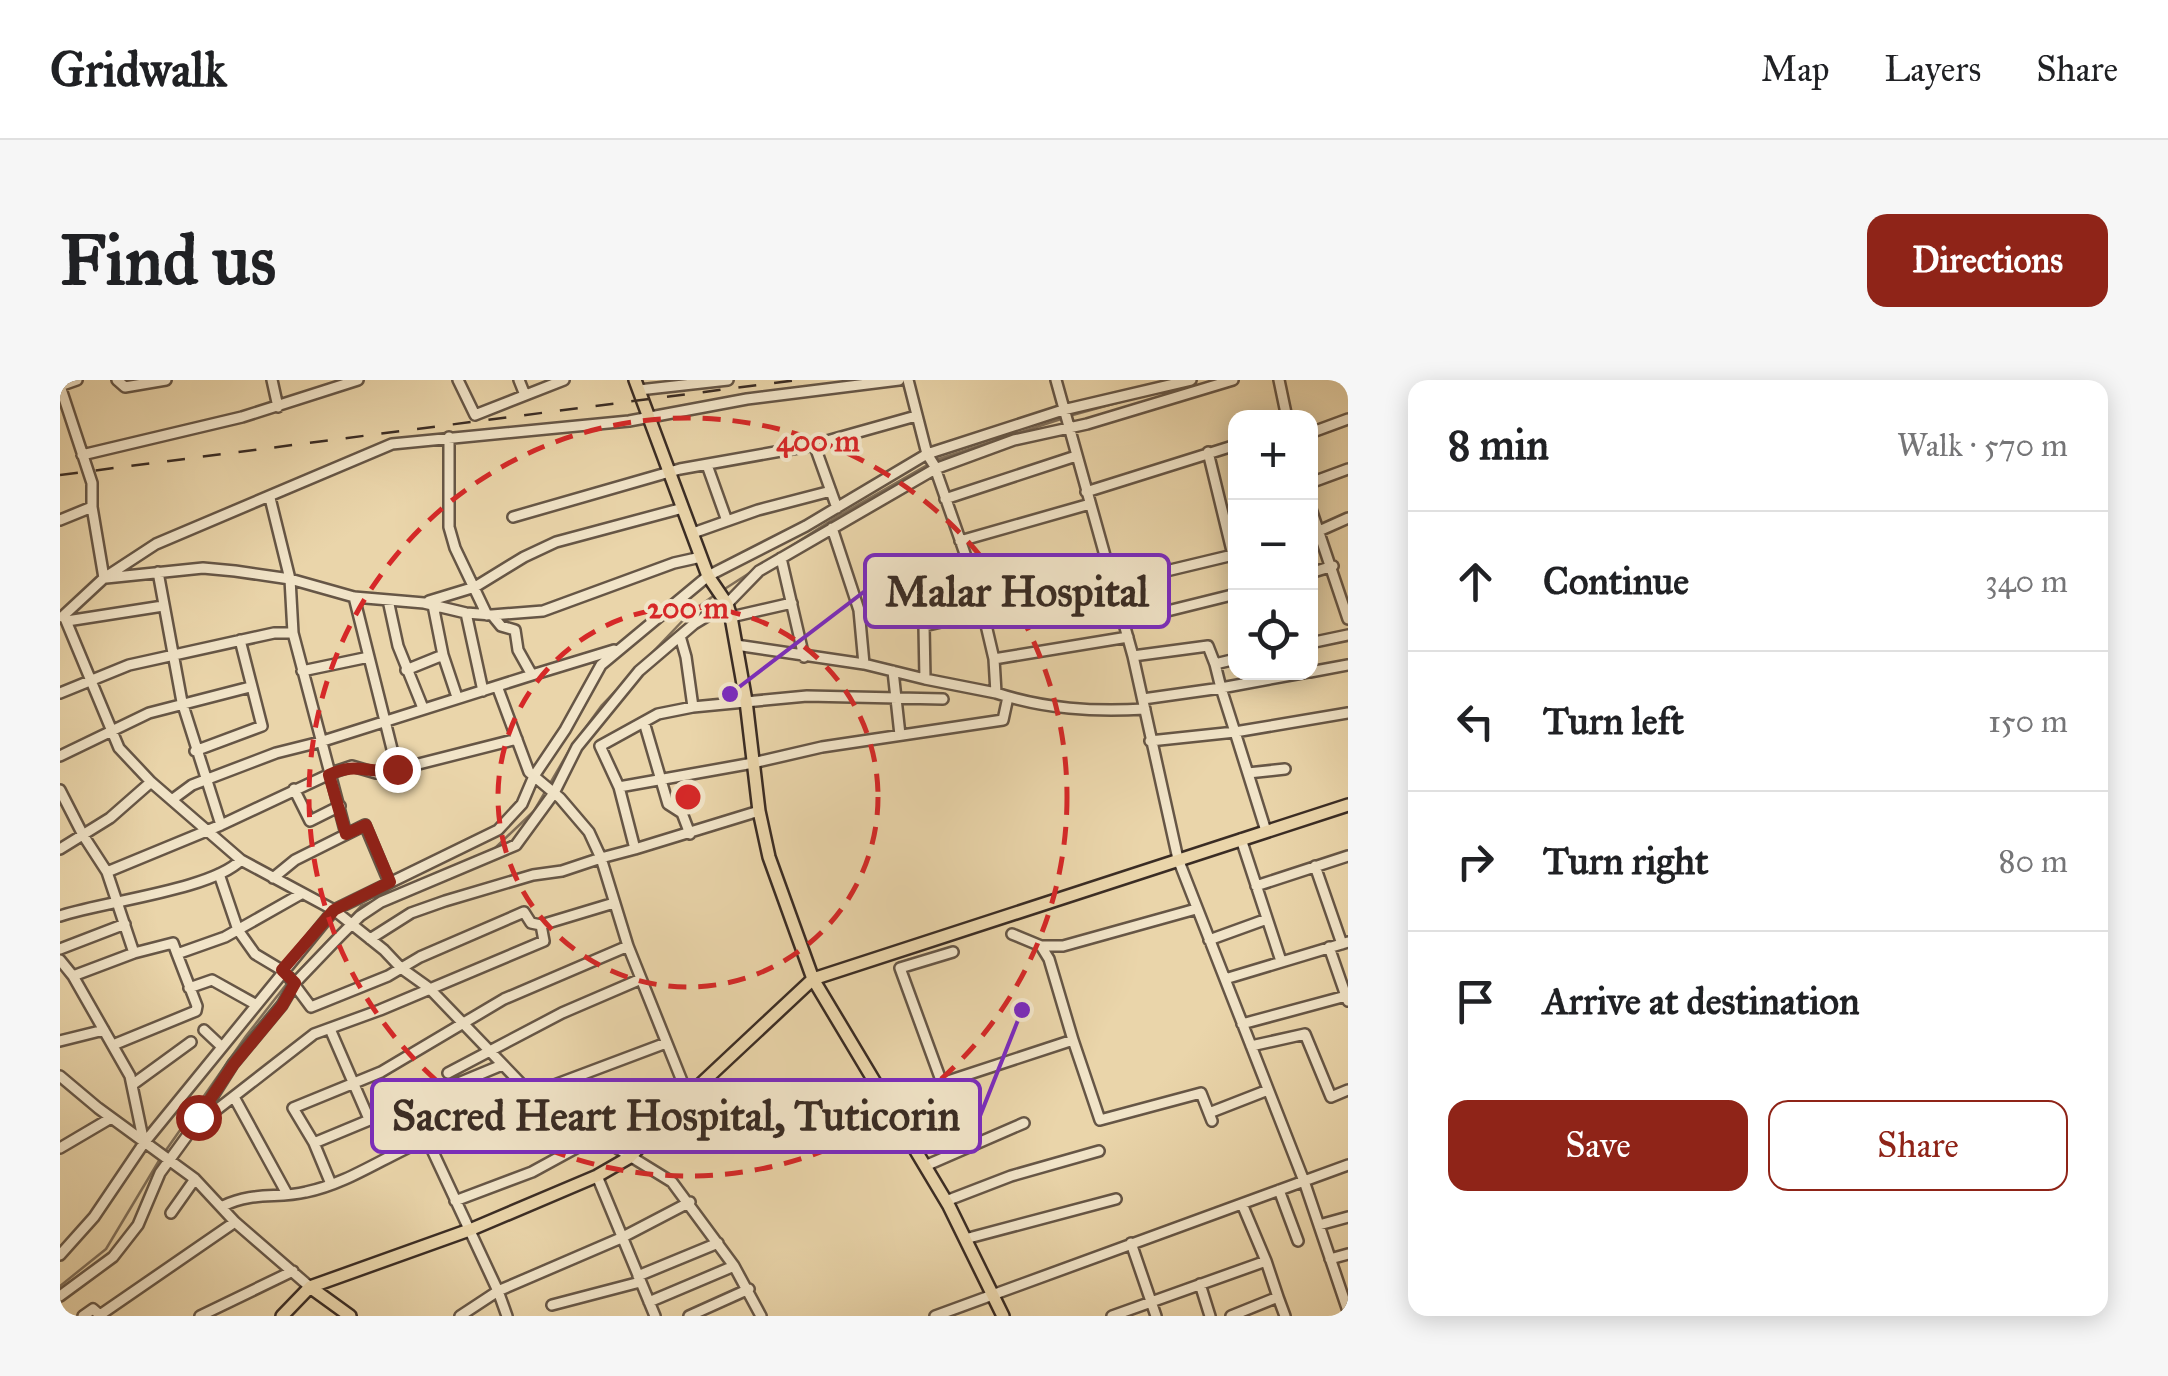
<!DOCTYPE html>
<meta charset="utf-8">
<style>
:root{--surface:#fff;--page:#f6f6f6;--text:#202124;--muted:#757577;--line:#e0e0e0;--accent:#8f2418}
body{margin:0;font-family:"IM FELL Great Primer",serif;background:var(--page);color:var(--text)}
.controls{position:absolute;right:30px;top:30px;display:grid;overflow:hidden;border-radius:20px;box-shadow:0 5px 25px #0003}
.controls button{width:90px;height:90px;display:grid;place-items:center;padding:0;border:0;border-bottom:2px solid var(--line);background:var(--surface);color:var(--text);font:50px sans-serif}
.stop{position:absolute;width:30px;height:30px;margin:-22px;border:8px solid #8f2418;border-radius:50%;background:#fff}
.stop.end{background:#8f2418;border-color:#fff;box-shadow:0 2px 10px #0008}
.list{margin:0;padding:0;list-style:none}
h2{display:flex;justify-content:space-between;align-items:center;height:130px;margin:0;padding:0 40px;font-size:42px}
h2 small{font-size:32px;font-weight:400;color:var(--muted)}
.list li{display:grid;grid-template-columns:65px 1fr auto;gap:30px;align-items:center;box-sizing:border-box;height:140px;padding:0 40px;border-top:2px solid var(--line)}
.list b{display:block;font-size:38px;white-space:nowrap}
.list em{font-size:32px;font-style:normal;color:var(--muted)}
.actions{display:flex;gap:20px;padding:30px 40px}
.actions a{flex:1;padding:22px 0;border:2px solid var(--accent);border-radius:20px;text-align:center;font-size:35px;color:var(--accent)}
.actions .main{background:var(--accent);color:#fff}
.icon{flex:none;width:55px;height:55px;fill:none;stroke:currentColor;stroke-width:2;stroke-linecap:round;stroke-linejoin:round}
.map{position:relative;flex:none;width:1288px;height:936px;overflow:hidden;border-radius:20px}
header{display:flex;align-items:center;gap:60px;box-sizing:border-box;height:140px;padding:0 50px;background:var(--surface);border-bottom:2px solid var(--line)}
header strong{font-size:48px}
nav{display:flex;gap:55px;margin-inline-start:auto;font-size:35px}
.intro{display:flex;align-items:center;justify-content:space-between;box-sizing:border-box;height:240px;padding:0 60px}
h1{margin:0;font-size:70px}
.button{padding:25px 45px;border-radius:20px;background:var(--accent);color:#fff;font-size:35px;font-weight:700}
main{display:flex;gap:60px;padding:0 60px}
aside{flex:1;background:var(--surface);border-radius:20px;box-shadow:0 5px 25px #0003}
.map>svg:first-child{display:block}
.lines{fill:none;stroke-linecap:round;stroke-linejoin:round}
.stream{stroke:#806f59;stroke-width:2.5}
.minor-casing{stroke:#665646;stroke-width:14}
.major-casing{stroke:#3a2c24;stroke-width:16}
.minor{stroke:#f1e4c8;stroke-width:9}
.major{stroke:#ead5aa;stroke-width:11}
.rail{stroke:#3a2c24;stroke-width:2.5;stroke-dasharray:18 18;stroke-linecap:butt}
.route{stroke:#8f2418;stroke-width:12}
.ring{fill:none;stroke:#d62828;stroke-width:5;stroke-dasharray:18 12}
.centre{fill:#d62828;stroke:#f1e4c8;stroke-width:5}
.ring-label{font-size:30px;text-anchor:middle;font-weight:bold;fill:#d62828;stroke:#f1e4c8;stroke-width:8;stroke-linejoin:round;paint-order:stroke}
.leader{fill:none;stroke:#7b2cbf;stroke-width:4}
.callout-dot{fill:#7b2cbf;stroke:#f1e4c8;stroke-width:4}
.callout{fill:#f1e4c8;stroke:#7b2cbf;stroke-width:4}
.callout-label{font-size:42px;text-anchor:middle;font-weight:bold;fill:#3a2c24}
</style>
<header>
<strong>Gridwalk</strong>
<nav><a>Map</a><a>Layers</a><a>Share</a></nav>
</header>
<div class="intro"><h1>Find us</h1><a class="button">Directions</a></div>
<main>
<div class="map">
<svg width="1288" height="936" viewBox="0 0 1288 936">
<rect width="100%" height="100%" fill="#ead5aa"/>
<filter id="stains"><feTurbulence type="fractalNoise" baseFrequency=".002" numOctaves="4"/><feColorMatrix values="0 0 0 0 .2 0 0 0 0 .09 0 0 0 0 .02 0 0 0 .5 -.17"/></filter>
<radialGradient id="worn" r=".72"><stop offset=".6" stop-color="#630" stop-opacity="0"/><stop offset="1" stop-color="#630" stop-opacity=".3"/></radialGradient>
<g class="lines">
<path class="stream" d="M1009,36L1093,13
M876,80L1001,39
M663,210L775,138L869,84
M433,470L474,431L510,369L542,325L631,232L656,214
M290,538L301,526L316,520
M234,596L284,544
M104,773L186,656L229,601
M0,906L46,869L100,779"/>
<g class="minor-casing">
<path id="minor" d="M57,0L65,7L106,0
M212,0L218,27
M398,0L415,35L504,0
M459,0L465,15
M848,0L867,74L874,85L918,211
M996,0L1073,276L1118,479L1244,801L1288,931
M1219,0L1227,38
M0,6L32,103V127L44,198
M0,6L17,0
M579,10L668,0
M1250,53L1288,39
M389,57V147L395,168L427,235
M754,64L777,128
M22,75L182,37L298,0
M647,85L667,141
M1250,103L1288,89
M1026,112L1176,65
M210,118L230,199L233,253L286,454
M885,119L1016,76
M1250,126L1288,239
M453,137L620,89L749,66L856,36
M0,140L32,127
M772,148L799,230L804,284
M1259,151L1288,138
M633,153L698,130L771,111
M900,161L1030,124
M721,178L744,277
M1046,181L918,211L934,279L936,313C985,329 1033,332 1085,329
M98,192L122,322L161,445
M1250,193L1273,186
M46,198L143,188L175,191L230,199L294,217L364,223L406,233L432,235L441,246L455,250L458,270L472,295L554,270
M1052,204L1173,175L1148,72
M294,217L337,389
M328,220L338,266L363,328
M369,221L415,207L464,177L496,162L623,128
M373,225L383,275L397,317
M924,232L864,246L865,299L936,313
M406,233L423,311
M432,235L483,231L614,183L641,177
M4,236L59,368L91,402L181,480L274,530L324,570L341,588L369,608L474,717L612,802L674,886L701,936
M2,237L44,198L96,164L332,64L569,41L687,19L839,0
M671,237L732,223
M7,241L103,226
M1063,242L1176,214
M620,256L626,277L633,327
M1250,263L1288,255
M676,265L804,284L865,299
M1073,276L1148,266L1155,284
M934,279L1068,257
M346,290L383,275
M242,291L309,277
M833,291L840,355
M1250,292L1288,285
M0,313L69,285L214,253H233
M883,319L747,316L633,327L598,334L540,366L559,407L693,383L762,367L943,340L948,317
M1083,319L1161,308L1155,284L1176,279
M584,342L608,424L622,433L630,454
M1090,361L1175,352L1161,308L1248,292
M135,371L202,346L180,260
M0,376L89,333L190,307
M1188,393L1225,389
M559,407L575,469L699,431
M234,409L250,441L280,426
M0,410L23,455L47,492L74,573
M113,419L132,405L216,373L260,362L472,295
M1206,451L1175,352L1288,333
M1181,459L1221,581
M0,469L50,438L91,402
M575,469L541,478L568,566L628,716
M1255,486L1282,564
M47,492L161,445L274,392L292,386L316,393L331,391L457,359
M159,494L178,550L195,574L225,592L251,627L328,596L360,577L464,532L471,543L481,545
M213,498L235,480L305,445L329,502
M1196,506L1288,476
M0,536C45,521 151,510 181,480
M310,559L351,533L385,521L473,495L502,491L541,478L529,452L500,418L469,392L437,306
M1149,560L1207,539
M981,566H1003L1136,529
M1269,567L1286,616
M0,569L65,544
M893,572L840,588L882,703L1013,660L989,579L981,566L952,554
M0,580L13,596L70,696L84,763
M13,596L74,573L113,563L117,574L165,557L241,514
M1165,599L1288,562
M129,608L152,600L195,624
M1182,644L1286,616L1288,621
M270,649L309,739
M144,650L161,666
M1013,660L1040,740L1141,713L1152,741
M0,661L44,650
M53,665L136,631L137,626L117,574
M1191,666L1245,654L1271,717L1288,710
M388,693L502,633L581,599
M0,696L38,728L135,799L175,842L250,907
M72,705L131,662
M174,717L226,812
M350,722L362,761
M1149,733L1208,710
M787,738L825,719
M519,743L570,716L587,713L601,742
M132,749L173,684L222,625L235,603L280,556L300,536L321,522L456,465L494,413L517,367L579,291L634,244L667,224L699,191L875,89L954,60L1027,44L1173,0
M367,759L438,911L561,858L630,822
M254,763L442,685
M0,768L51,738
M865,786L964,743
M537,796L595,936
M271,804L254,763L233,728L321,692L444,619L568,566
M1219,810L1238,861
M395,821L472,792L538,756
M886,821L951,796L1039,771
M1182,824L1206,881
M163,826C194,811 217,819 246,812C286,804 323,778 360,762C399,744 450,743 481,710L606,663
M111,833L135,799
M1259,845L1288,837
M905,859L1056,819
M1071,863L1096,936
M0,875L34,837L84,763L274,530L438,450L462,424L474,396L505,350L541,285L648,196L746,146L867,74L1003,30L1131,0
M1270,879L1288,874
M578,896L658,863
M1140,904L1150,936
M0,916L53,877L78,845L100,793L132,749L254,654L320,630L484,561L481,545L554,523
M589,922L674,886
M492,925L580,902
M40,935L175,842
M23,936L33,929L41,936
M140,936L233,891
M400,936L438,911L447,936
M629,936L689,909
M875,936L1288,785
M1052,936L1206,881L1218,917
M1171,936L1218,917L1225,936"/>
</g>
<g class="major-casing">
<path id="major" d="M575,0L648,196L667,224L671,237L686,321L699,431L709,477L753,599L889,826L943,936
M250,907L290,936
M222,936L250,907L412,849L537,796L570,777L628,716L753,599L1288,425"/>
</g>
<use href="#minor" class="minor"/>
<use href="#major" class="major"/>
<path class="rail" d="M0,95L737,0"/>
</g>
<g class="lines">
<path class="route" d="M138,737L174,684L222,626L235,603L222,590L274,530L330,502L306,445L286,454L269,395C298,381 306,395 337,389"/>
</g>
<g class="ring">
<circle cx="628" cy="417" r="190"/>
<circle cx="628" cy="417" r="379"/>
</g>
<circle cx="628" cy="417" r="15" class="centre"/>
<g class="ring-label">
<text x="758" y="71">400 m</text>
<text x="628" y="238">200 m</text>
</g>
<path class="leader" d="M670 314L805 211M962 630L920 736"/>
<g class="callout-dot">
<circle cx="670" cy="314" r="10"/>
<circle cx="962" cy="630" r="10"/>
</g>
<g class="callout">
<rect x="805" y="175" width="304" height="72" rx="10"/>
<rect x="312" y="700" width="608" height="72" rx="10"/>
</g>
<g class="callout-label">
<text x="957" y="226">Malar Hospital</text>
<text x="616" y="750">Sacred Heart Hospital, Tuticorin</text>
</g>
<rect width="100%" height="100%" filter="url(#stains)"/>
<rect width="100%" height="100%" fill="url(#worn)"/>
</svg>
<div class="controls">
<button>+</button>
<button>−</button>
<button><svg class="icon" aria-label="locate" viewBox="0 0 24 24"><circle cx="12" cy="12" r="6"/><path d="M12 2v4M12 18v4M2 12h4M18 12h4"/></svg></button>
</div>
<div class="stop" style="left:138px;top:737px"></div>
<div class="stop end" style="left:337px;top:389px"></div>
</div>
<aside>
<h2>8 min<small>Walk · 570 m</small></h2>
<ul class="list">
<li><svg class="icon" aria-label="ahead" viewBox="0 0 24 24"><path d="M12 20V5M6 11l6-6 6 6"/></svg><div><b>Continue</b></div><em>340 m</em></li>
<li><svg class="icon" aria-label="left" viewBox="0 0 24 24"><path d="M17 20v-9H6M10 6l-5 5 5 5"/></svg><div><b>Turn left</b></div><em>150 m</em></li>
<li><svg class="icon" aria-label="right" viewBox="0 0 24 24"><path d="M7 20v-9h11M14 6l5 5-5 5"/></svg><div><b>Turn right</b></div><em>80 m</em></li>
<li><svg class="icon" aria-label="arrive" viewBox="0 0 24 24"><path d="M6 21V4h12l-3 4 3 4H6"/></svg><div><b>Arrive at destination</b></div></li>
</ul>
<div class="actions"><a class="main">Save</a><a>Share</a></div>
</aside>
</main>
